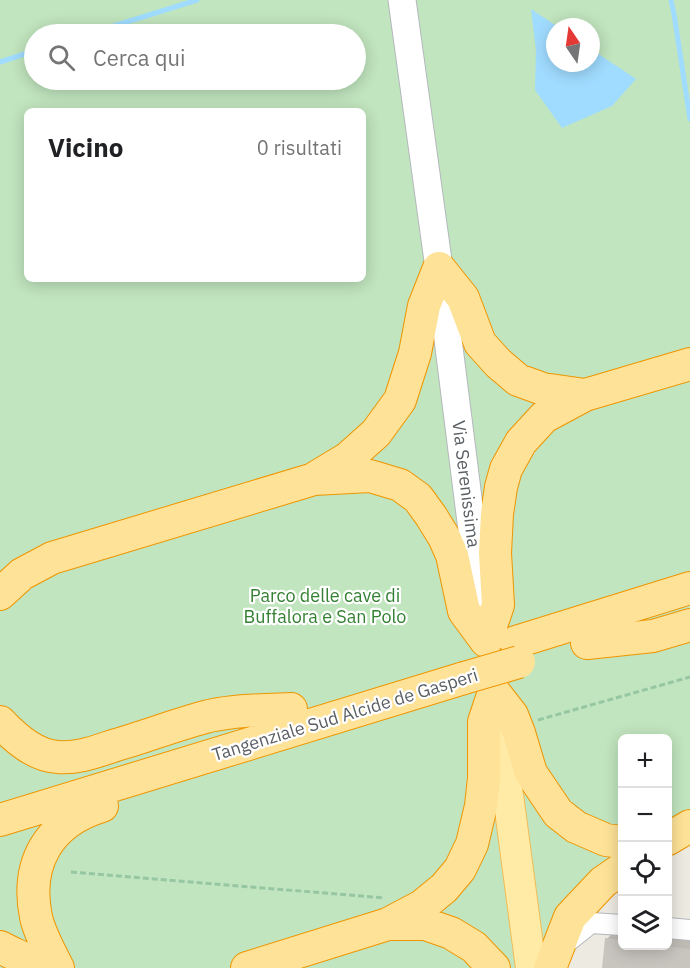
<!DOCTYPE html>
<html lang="it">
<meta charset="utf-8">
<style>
:root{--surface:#fff;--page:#f2f2f2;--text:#202124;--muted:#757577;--line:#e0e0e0}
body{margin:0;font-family:"IBM Plex Sans",sans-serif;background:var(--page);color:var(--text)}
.controls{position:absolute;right:18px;bottom:18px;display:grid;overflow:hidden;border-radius:9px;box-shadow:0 3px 15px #0003}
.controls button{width:54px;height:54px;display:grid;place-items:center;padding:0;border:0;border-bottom:2px solid var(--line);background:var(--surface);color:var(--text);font:30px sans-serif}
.compass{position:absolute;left:546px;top:18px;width:54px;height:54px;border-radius:50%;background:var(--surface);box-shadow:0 3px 15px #0003;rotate:347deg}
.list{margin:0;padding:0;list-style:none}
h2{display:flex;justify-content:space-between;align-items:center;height:78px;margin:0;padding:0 24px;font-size:26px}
h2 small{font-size:20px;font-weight:400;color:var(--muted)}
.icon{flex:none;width:33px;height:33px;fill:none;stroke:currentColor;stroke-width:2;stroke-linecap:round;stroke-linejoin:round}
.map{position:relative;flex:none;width:690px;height:968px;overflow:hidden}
.search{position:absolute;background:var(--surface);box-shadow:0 3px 15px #0003;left:24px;top:24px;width:342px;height:66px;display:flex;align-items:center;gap:15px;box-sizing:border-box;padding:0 21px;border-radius:33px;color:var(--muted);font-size:22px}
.panel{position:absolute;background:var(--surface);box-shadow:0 3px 15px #0003;left:24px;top:108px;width:342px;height:174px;border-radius:9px}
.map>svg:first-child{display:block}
.green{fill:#c1e5be;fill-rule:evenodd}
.water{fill:#a0dcff}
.shadow{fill:#0003}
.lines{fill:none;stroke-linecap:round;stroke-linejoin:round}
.stream{stroke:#a0dcff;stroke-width:5}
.building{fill:#c8c5bf}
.minor-casing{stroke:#b5b8bd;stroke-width:22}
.secondary-casing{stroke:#b4b8bd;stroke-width:29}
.primary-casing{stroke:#f1bc57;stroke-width:32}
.trunk-casing{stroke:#ef9500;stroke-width:34}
.path{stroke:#97c6a2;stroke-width:3;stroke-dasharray:6 3;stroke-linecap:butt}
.minor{stroke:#fff;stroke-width:20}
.secondary{stroke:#fff;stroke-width:27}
.primary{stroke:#ffeba5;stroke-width:30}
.trunk{stroke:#fee297;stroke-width:32}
.trunk-bridge-casing{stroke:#ef9500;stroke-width:34;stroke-linecap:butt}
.trunk-bridge{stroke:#fee297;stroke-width:32}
.labels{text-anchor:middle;stroke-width:4.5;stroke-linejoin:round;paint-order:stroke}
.street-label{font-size:18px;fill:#5a5f63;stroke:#fff}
.park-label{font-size:18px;fill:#358133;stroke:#fff}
</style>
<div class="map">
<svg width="690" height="968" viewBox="0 0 690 968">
<rect width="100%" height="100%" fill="#edeae2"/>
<path class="green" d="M0,0H690V841L668,855V738H622V884L607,897L598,913L554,968H507L449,921L296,968H0ZM555,27H591V63H555ZM34,34H356V80H34ZM27,111H363V279H27Z
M409,934L441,936L481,968H302Z"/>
<path class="water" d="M531,9L558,27H555V63H591V49L636,79L612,106L562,128L535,90L536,50Z"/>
<path class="shadow" d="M615,930L622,931V946H668V936L690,939V968H603L607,939Z"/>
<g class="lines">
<path class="stream" d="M671,0L674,14L690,119
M88,34L197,0
M0,62L34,51"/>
</g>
<path class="building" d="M605,938L622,940V946H664L690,949V968H602Z"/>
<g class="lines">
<g class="minor-casing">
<path id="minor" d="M668,928L690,930
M561,947L591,923L622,925"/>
</g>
<g class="secondary-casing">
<path id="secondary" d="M402,0L439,268L486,641"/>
</g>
<g class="primary-casing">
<path id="primary" d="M495,697L531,968"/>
</g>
<g class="trunk-casing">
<path id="trunk" d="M439,268L463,298L480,343L498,363L518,380L543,389L585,395
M315,478L348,458L376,433L400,400L415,353L424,306L439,268
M0,594L22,574L52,558L314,479L370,476L400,485L418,498L431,516L444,537L452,555L464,611L486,641
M486,641L498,605L495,553L497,514L501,487L506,469L521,442L544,417L585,395L690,364
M516,642L690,588
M587,643L653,636L690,625
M494,692L512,715L519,733L531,773L558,813L576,827L606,840L622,842
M0,722C15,738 35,756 58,757C78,759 97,751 116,745C147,736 178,724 209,716C237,710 263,710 291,709
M0,820L464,678
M668,839L690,826
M389,924H425L451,933L474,947L494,968
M0,947L14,954L46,968
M58,968C50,952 40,935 36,917C25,863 49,822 102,806
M247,968L388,924L422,906L444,888L460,869L472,844L481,806L484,778V722L494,692
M550,968L570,917L603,882L622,869"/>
</g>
<path class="path" d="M538,720L690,677
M71,872L384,898"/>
<use href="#minor" class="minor"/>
<use href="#secondary" class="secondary"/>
<use href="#primary" class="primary"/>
<use href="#trunk" class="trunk"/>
<g class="trunk-bridge-casing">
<path id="trunk-bridge" d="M464,678L519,662"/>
</g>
<use href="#trunk-bridge" class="trunk-bridge"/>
</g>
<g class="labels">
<g class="street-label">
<text transform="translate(466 484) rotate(83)" y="6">Via Serenissima</text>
<text transform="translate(345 715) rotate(-17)" y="6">Tangenziale Sud Alcide de Gasperi</text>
</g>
<g class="park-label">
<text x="325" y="602">Parco delle cave di<tspan x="325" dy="21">Buffalora e San Polo</tspan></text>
</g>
</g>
</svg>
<div class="controls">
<button>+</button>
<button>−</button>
<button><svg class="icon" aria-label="locate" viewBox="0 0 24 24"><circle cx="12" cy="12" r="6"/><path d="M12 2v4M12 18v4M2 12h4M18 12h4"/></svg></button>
<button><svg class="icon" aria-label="layers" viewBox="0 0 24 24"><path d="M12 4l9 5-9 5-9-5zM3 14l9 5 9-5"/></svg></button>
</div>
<svg class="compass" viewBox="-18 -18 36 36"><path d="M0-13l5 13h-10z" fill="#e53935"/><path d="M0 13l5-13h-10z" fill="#757577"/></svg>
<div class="search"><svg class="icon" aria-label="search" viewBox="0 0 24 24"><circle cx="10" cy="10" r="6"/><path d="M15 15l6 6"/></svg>Cerca qui</div>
<section class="panel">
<h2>Vicino<small>0 risultati</small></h2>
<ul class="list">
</ul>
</section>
</div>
